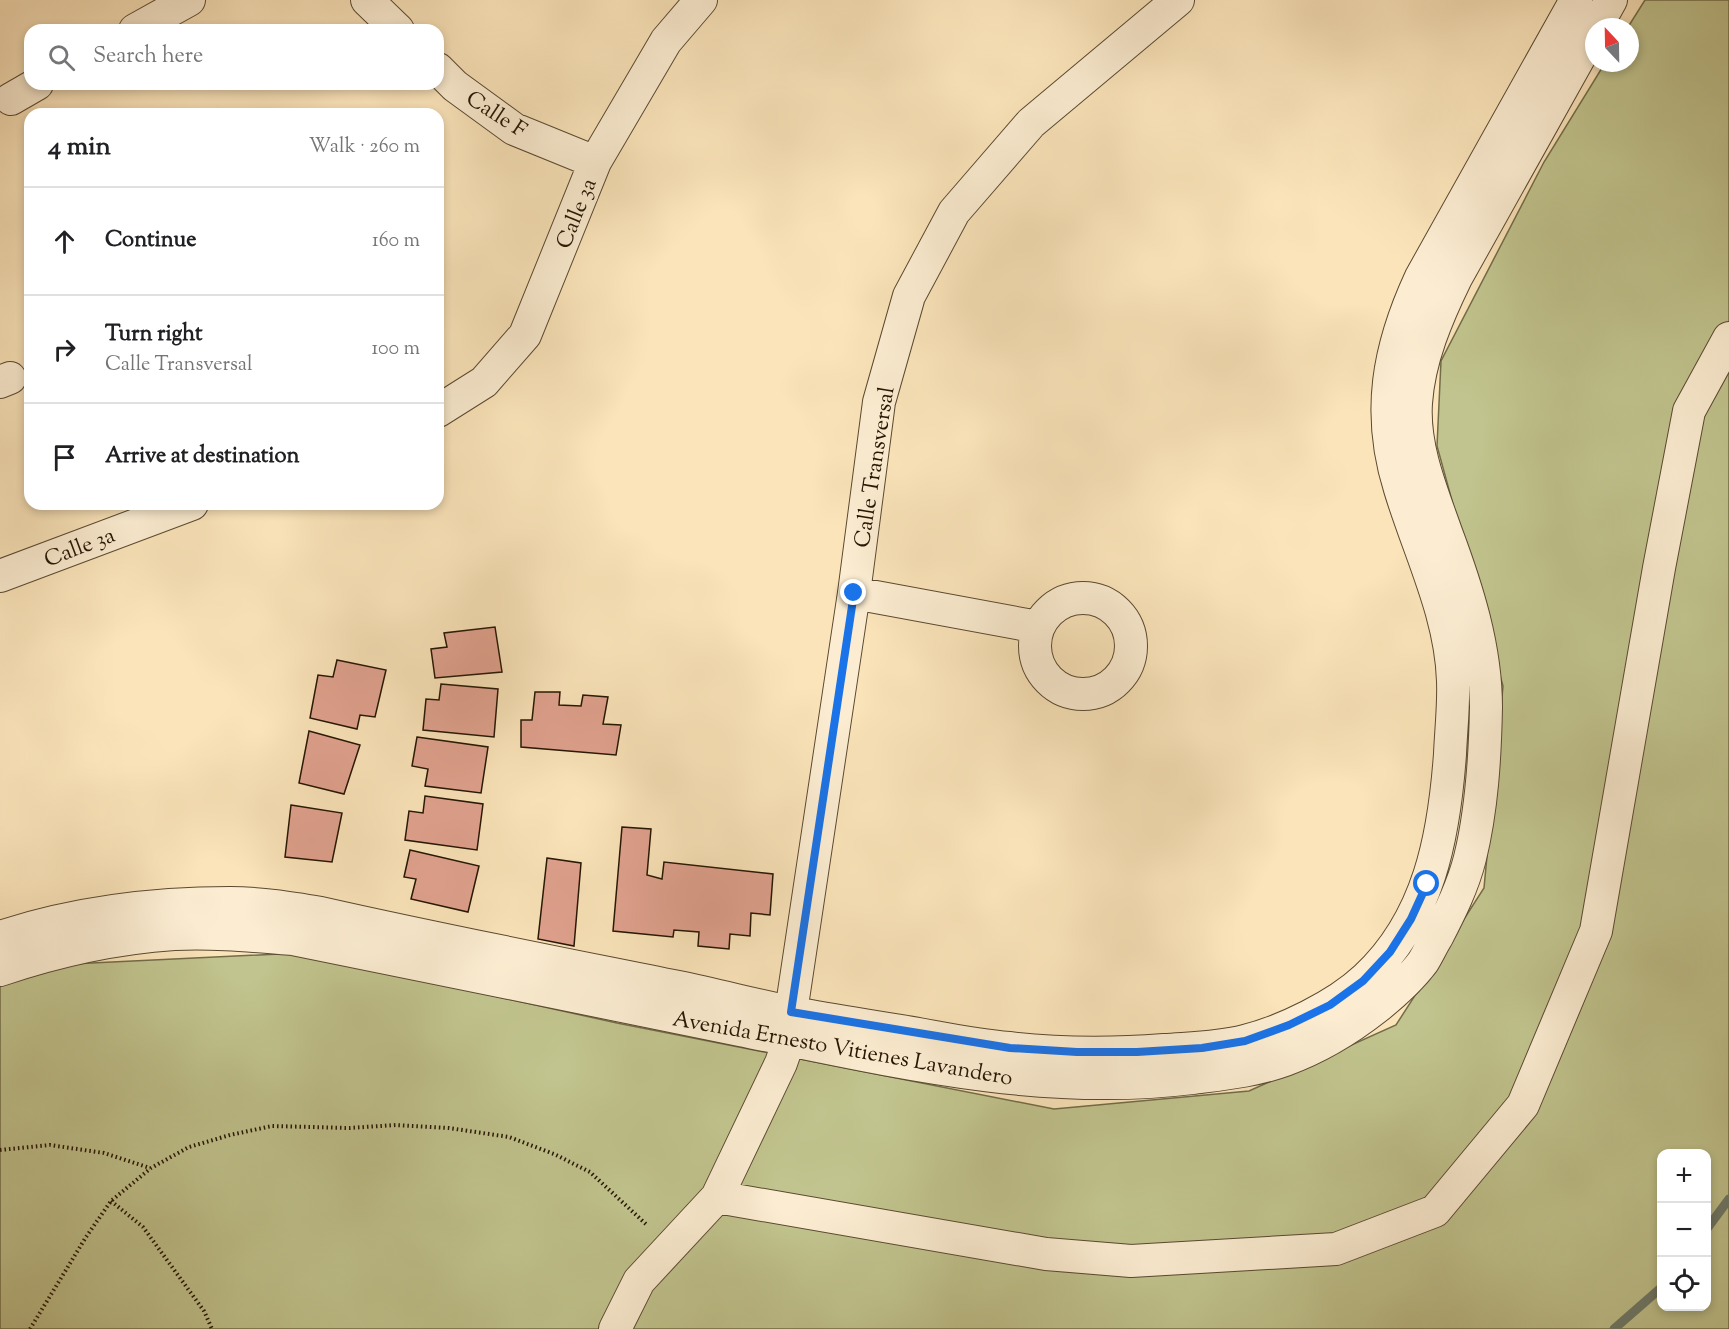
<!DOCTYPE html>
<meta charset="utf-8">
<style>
:root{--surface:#fff;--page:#f6f6f6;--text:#202124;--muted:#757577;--line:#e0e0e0}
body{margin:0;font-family:"Sorts Mill Goudy",serif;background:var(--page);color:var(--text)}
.controls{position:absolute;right:18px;bottom:18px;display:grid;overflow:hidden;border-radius:12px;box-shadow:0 3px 9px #0003}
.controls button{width:54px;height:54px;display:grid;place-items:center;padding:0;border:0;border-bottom:2px solid var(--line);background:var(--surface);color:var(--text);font:30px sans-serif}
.compass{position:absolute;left:1585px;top:18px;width:54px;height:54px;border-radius:50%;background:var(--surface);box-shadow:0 3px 9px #0003;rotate:338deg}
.stop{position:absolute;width:18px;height:18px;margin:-14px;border:4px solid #1a73e8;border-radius:50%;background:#fff}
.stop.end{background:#1a73e8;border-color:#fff;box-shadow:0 2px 6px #0008}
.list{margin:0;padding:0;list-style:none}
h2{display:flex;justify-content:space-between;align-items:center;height:78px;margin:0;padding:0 24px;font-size:26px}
h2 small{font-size:20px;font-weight:400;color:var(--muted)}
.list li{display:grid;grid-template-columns:39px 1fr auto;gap:18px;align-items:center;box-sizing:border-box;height:108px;padding:0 24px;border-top:2px solid var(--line)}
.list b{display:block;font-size:22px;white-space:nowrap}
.list p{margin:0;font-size:20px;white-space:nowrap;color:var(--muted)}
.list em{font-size:20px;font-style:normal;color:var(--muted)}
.icon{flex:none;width:33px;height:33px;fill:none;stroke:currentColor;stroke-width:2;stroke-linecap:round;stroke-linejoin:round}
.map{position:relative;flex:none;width:1729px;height:1329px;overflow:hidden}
.search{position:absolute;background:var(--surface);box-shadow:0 3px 9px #0003;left:24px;top:24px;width:420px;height:66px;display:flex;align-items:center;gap:15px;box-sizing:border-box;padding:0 21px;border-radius:18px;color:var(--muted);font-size:22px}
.panel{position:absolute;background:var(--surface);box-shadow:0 3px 9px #0003;left:24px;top:108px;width:420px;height:402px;border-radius:18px}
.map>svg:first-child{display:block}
.green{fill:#c1c48e;stroke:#726c48;stroke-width:1.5;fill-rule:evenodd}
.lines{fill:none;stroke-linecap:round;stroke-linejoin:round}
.stream{stroke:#6e7b6b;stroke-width:9}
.building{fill:#e1a28f;stroke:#241503;stroke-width:1.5}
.minor-casing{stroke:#5a4931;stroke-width:34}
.path{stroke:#241503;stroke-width:4;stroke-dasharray:1.5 3;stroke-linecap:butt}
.minor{stroke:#fcedd2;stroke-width:32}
.route{stroke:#1a73e8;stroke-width:8}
.labels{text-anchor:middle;stroke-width:6;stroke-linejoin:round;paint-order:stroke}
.street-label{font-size:22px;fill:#241503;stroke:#fcedd2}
</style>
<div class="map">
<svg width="1729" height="1329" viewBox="0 0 1729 1329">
<rect width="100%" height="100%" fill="#fbe4ba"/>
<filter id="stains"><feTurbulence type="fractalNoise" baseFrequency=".00333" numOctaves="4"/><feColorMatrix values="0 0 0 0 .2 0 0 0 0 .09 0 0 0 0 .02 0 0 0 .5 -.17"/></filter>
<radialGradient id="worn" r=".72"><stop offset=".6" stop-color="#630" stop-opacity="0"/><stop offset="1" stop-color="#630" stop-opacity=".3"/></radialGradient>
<path class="green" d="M1645,0H1729V1329H0V986L71,964L300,953L617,1023L1054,1109L1249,1091L1396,1025L1484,888L1503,686L1437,446L1441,361L1544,162L1605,63H1630V27H1628ZM1662,1154H1706V1306H1662Z"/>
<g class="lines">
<path class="stream" d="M1706,1230L1729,1199
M1614,1329L1662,1287"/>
</g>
<path class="building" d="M495,627L502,672L435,678L431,649L447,647L444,633Z
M337,660L386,670L375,717L360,715L357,729L310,718L318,675L333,677Z
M441,684L498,689L494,737L423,730L426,699L439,700Z
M535,692H560L559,705L581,706L583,695L608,697L603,724L621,725L616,755L521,747V720H532Z
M309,731L360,745L344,794L299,783Z
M417,737L488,747L481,793L425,786L428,769L412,766Z
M425,796L483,804L477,850L405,840L409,811L423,813Z
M291,805L342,813L332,862L285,857Z
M622,827L651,829L647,875L662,879L664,862L773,874L770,915L751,913L750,936L730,934L729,949L698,946L699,932L674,930L673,937L613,931Z
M410,850L479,866L468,912L411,899L416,879L404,877Z
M547,858L581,863L574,946L538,939Z"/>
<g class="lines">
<g class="minor-casing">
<path id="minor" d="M367,0L398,30
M1596,27L1611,0
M135,30L189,0
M438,69L455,86L514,129L595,162
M11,99L37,84
M0,382L10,378
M438,411L484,382L525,335L595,162L666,41L701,0
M0,576L192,504
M854,593L1038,627
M1035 646a48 48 0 1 1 96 0a48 48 0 1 1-96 0Z
M0,937C73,913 153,903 230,903C261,903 291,908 321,913C440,940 559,963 678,987C717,995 755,1005 794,1013C829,1020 865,1025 901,1031C937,1037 973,1045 1009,1048C1060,1054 1113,1054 1164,1050C1191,1048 1219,1048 1245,1041C1284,1031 1336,1006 1366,978C1429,919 1444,837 1450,754C1451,730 1454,705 1453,681C1451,614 1419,552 1400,489C1376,413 1388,348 1421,277L1576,0
M0,970C56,951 115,938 174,934C214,932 254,936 293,939C442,970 591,1000 740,1030C888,1060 1040,1097 1192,1078C1223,1074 1255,1071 1285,1060C1318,1048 1348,1030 1376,1008C1391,996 1411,978 1423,962C1428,954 1432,945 1437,937C1450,912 1463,886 1470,858C1482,809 1485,758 1486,707C1486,647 1467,588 1446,532C1432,492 1413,447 1416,403C1419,359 1437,317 1456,278L1594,31
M717,1197L1046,1254L1131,1261L1336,1249L1435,1211L1523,1105L1596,931L1659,568L1689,411L1729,338
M615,1329L639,1281L717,1197L781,1063L789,1040L791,1012L854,593L879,402L909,296L954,212L1031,123L1178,0"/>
</g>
<path class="path" d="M0,1150L50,1145L104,1153L150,1168
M111,1201L143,1227L204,1311L212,1329
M30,1329L86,1237L111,1201L151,1168L189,1147L230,1135L272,1126L349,1128L396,1125L449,1128L509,1137L554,1154L590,1172L648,1226"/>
<use href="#minor" class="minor"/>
</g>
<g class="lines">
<path class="route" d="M854,593L791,1012L1010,1048L1077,1052H1137L1202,1048L1245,1041L1289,1025L1330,1005L1363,981L1390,952L1411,919L1427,884"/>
</g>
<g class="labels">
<g class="street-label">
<text transform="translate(497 113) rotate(33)" y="8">Calle F</text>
<text transform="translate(575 213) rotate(-68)" y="8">Calle 3a</text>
<text transform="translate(873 467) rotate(-81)" y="8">Calle Transversal</text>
<text transform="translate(79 546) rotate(-21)" y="8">Calle 3a</text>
<text transform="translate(843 1047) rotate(10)" y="8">Avenida Ernesto Vitienes Lavandero</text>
</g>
</g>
<rect width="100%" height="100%" filter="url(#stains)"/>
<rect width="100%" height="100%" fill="url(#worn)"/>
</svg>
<div class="controls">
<button>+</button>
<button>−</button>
<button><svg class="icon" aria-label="locate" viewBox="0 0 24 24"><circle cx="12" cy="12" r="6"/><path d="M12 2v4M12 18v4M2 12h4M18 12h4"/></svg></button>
</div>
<svg class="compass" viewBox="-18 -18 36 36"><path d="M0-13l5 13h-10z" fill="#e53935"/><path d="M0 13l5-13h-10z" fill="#757577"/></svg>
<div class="stop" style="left:1427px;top:884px"></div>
<div class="stop end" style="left:854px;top:593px"></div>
<div class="search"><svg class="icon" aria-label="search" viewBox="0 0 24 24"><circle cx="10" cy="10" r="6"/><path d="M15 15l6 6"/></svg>Search here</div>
<section class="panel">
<h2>4 min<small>Walk · 260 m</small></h2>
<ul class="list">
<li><svg class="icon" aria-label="ahead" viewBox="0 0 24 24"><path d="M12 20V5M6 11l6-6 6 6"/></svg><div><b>Continue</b></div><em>160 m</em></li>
<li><svg class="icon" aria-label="right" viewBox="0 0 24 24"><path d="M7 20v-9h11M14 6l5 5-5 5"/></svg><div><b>Turn right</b><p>Calle Transversal</p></div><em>100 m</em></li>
<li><svg class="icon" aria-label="arrive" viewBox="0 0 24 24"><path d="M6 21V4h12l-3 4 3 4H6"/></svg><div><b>Arrive at destination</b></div></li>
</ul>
</section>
</div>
